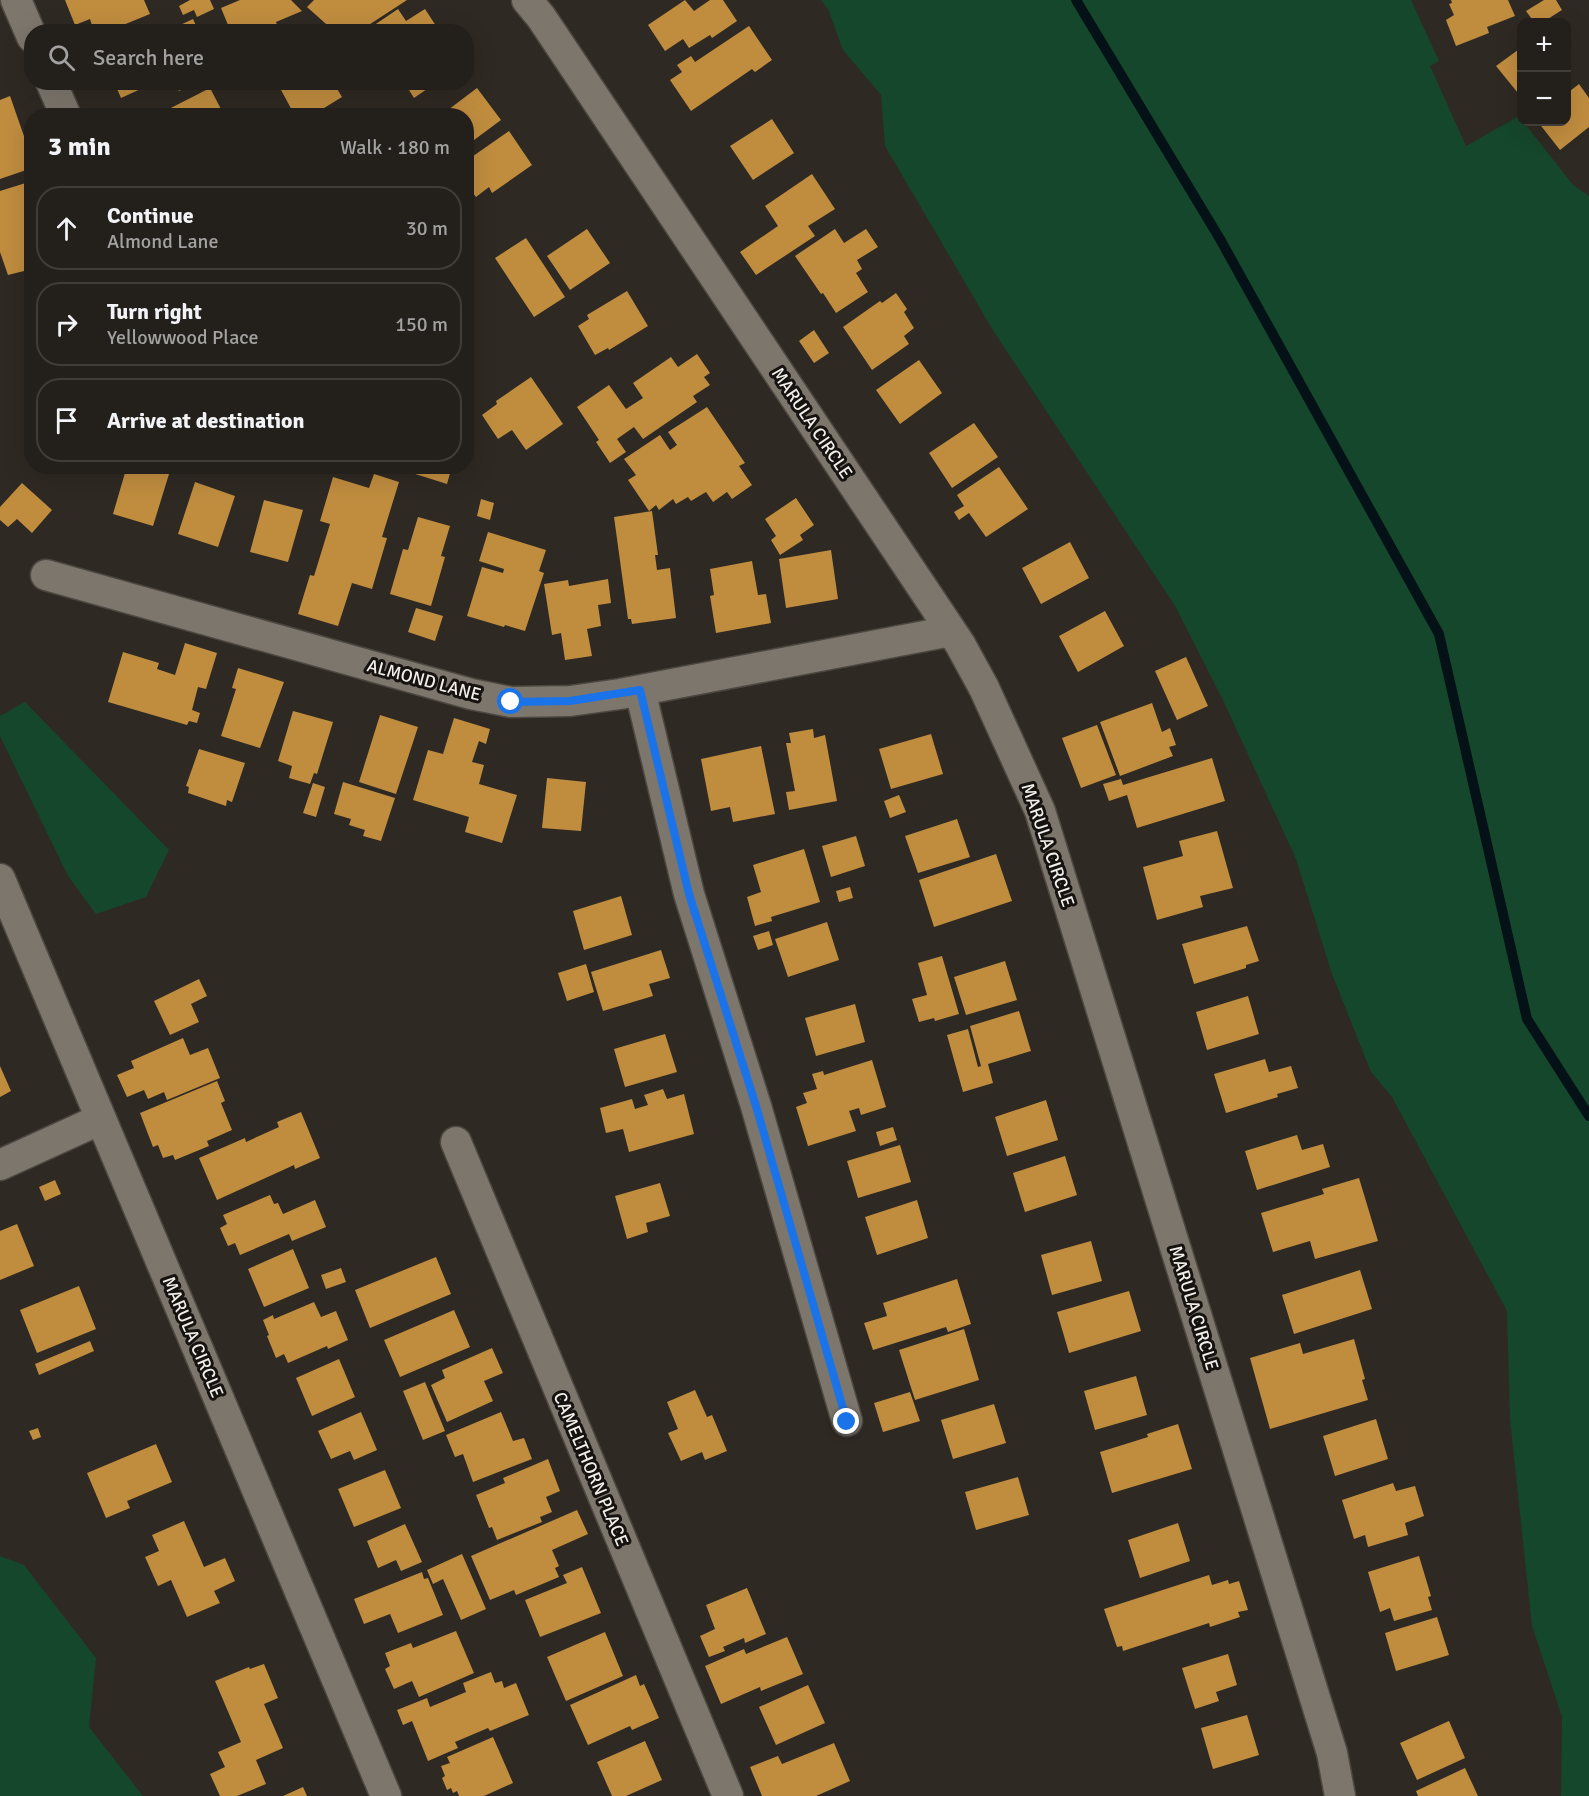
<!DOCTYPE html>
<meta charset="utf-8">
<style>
:root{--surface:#231f1a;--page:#2f2c27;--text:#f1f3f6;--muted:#a3a2a2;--line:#403d39}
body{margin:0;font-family:Signika,sans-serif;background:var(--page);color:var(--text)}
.controls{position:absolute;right:18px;top:18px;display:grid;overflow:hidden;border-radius:12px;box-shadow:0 6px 24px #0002}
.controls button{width:54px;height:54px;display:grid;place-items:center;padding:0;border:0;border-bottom:2px solid var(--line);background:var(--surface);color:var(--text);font:30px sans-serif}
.stop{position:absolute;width:18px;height:18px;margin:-14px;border:4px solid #1a73e8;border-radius:50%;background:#fff}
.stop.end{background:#1a73e8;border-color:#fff;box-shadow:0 2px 6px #0008}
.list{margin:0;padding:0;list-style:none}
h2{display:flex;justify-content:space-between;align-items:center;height:78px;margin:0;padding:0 24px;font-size:26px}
h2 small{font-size:20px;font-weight:400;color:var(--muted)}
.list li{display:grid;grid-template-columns:39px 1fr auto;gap:18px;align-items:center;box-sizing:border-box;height:84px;margin:0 12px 12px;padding:0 12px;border:2px solid var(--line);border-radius:24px}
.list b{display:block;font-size:22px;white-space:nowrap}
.list p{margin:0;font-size:20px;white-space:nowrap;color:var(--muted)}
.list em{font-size:20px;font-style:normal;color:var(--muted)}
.icon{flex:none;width:33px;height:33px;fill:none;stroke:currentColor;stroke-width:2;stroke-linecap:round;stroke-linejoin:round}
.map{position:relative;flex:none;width:1589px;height:1796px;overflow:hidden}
.search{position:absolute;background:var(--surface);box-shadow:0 6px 24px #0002;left:24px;top:24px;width:450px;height:66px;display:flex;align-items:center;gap:15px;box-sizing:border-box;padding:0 21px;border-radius:24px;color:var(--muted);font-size:22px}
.panel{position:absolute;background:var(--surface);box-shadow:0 6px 24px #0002;left:24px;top:108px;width:450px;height:366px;border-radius:24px}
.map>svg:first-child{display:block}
.green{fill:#15472c}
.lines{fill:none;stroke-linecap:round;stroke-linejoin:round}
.stream{stroke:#041116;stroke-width:10}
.building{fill:#c08d3f}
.minor-casing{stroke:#4c4741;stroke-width:33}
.minor{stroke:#7c766d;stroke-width:30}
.route{stroke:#1a73e8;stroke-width:8}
.labels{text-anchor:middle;stroke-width:6;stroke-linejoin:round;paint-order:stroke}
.street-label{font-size:18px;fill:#f2efea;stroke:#15120f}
</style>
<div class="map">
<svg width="1589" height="1796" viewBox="0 0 1589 1796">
<rect width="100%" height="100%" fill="#2f2923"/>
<path class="green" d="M821,0H1411L1439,61L1430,66L1466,146L1519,116L1573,185L1589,196V1796H1561L1562,1717L1532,1626L1510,1419L1507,1311L1392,1097L1371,1072L1332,974L1296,859L1223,700L1174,604L994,332L885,146L881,95L843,50L828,9Z
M25,702L169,850L146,897L96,914L68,876L0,736V716Z
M0,1556L24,1565L96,1658L89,1727L143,1796H0Z"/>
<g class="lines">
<path class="stream" d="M1076,0L1220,239L1439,634L1527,1019L1589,1116"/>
</g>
<path class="building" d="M65,0H144L150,14L106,32H94L90,19L75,25Z
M190,0H210L214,9L197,17L194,10L183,15L179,6Z
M240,0H291L302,11L276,22L280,32H231L221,8Z
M314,0H407L358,32H351L347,25L335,32L307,7Z
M685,0L694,11L710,0H723L737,21L712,38L710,35L689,48L683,39L665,51L648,25Z
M1451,0H1508L1515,16L1487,27L1489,33L1456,46L1446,20L1454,15L1449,4L1452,3Z
M1544,0H1556L1562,10L1543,22H1534L1526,11Z
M398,9L406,21L425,9L440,32H364Z
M193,19L199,32H165Z
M749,26L772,60L755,72L752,69L691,111L670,80L682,72L677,65L691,56L695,62Z
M1522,47V98L1496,66Z
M114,82H156L121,98Z
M175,82H197L179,91Z
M290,82H333L342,97L311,116H295L280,88Z
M404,82H437L414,98Z
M1579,84L1589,98V127L1560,150L1538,122H1566V94Z
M210,88L222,111L228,108L232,116H159V114Z
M477,88L501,120L466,146V116H440Z
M10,96L32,159V168L0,179V100Z
M772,119L794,153L753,180L730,146Z
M509,131L532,165L492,193L489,187L476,197L466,184V161Z
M812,174L835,209L808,226L815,236L756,275L740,252L778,226L765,206Z
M32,181V239L29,240L32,248V269L8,275L0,252V191Z
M587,229L610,263L570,290L547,256Z
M835,229L844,243L866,229L878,247L857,260L862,269L856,273L868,292L836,313L823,293L821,294L795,256Z
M526,238L565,297L534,317L495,258Z
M627,291L648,326L609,350L608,348L595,355L578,326L589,319L587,315Z
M896,293L907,309L904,312L914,328L904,336L909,344L872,370L843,327L880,301L882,303Z
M814,330L829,353L814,363L799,341Z
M697,354L710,373L704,377L710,385L693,396L697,402L643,439L634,427L617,439L626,452L610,463L596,442L599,440L577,407L609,385L626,409L643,398L633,383L671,357L678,367Z
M919,360L942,393L900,424L876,390Z
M531,377L563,424L526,450L512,430L498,439L482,415L497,404L496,401Z
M707,407L745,463L739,466L752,485L732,499L727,492L713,502L706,492L691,501L688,497L676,504L673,499L659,510L656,505L649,511L628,480L636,475L624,459L660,435L670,450L677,445L668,432Z
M974,423L998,457L952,488L929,453Z
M127,466H144L169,474L153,526L113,514Z
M390,466H452L447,484Z
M999,467L1028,509L986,537L969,513L959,520L954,512L964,506L957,495Z
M374,474L399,482L382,537L387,538L372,589L352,583L338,626L298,614L310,575L314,576L330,524L320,521L333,477L369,488Z
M195,482L235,496L218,547L178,534Z
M22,483L52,510L32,533L17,519L8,527L0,520V507Z
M796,498L814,525L800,535L803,540L780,555L771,540L776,536L765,519Z
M481,499L494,503L490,520L477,516Z
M264,500L303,510L288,562L250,552Z
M652,511L658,555H655L657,570L670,568L676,618L632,624L631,619H628L614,517Z
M418,517L450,526L441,556L445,557L431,606L390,594L403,549L408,550Z
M488,532L546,550L539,571L544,573L525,631L505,625L504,627L467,616L482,567L503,573L504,569L479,561Z
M1070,542L1089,578L1041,604L1022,568Z
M831,550L838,599L786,608L779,559Z
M752,561L758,595L766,594L771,623L716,633L710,596L714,595L710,569Z
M608,579L611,603L598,605L601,626L587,629L592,656L565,660L561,633L552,635L544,584L568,580L569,586Z
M416,608L443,616L435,641L408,632Z
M1105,611L1124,646L1078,672L1059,636Z
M185,643L217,653L206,689L198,687L192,710L200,713L197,723L189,721L187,725L108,702L123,652L159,663L157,669L175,675Z
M1186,657L1208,706L1177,720L1155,671Z
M238,668L284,682L260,748L221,736L236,689L232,688Z
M1152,703L1162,732L1170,728L1176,745L1169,747L1173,756L1120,776L1100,722Z
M293,711L333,722L317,774L314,773L310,784L289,778L292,766L278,761Z
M380,715L418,727L396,794L359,782Z
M454,718L490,729L486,744L479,741L472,762L484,765L479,784L517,795L502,843L465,832L469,817L413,800L428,750L443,754Z
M1097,725L1116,775L1081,788L1062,738Z
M813,729L814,738L825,735L837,801L789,810L786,792L795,791L786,743H791L789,733Z
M931,734L943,774L891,789L879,749Z
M761,746L775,814L733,822L730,807L711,811L701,759Z
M199,749L245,763L232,802L227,800L226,806L188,793L189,787L186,786Z
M1212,758L1225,801L1137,828L1127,795L1109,801L1103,784L1121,779L1123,785Z
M547,778L586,782L581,831L542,828Z
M343,782L395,798L381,841L363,836L365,830L349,825L351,819L334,814Z
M313,783L325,787L316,817L303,813Z
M899,795L906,812L890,818L884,801Z
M957,819L970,857L918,873L905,836Z
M1217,831L1233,888L1200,896L1203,907L1157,920L1143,867L1183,856L1179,841Z
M856,836L865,866L831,877L822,846Z
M804,849L820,902L771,917L772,921L755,926L747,897L761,892L753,865Z
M996,854L1012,901L934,927L919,880Z
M850,887L853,898L839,902L836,891Z
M621,896L632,935L584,950L573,911Z
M827,922L839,960L788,977L775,939Z
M1247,926L1259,961L1246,965V968L1194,984L1182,944Z
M769,931L773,945L758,950L753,936Z
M661,950L670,978L649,984L653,996L603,1011L591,972Z
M942,956L959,1014L935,1021L934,1018L919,1022L912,999L927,995L918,963Z
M1005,961L1017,1000L966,1015L954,977Z
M586,964L594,992L567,1001L558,973Z
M199,979L207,996L191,1004L199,1022L170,1035L154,1001Z
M1248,996L1259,1034L1207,1050L1196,1012Z
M855,1004L865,1042L816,1056L805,1018Z
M1019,1011L1031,1051L988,1064L993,1083L963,1092L947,1035L968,1029L978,1067L981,1066L970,1026Z
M665,1034L677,1072L625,1087L614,1049Z
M183,1038L190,1055L208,1048L220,1078L167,1100L164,1092L148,1099L144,1090L127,1097L117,1075L134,1068L131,1061Z
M1265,1059L1269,1072L1291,1066L1298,1088L1277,1094L1278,1097L1226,1113L1214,1074Z
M872,1060L886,1107L861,1115L859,1108L849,1111L856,1131L808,1146L796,1107L807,1103L803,1093L817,1089L812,1074L823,1071L824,1075Z
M0,1066L11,1091L0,1097Z
M217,1081L225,1101L221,1103L232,1130L207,1141L209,1146L175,1160L173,1155L163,1158L158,1145L153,1147L140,1113Z
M663,1089L667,1099L684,1094L694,1134L629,1152L623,1129L606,1133L600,1108L632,1099L635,1109L648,1105L644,1095Z
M1046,1100L1058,1140L1007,1156L995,1117Z
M301,1112L320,1158L295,1169L294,1165L217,1200L199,1158L245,1138L246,1142L279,1127L277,1122Z
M893,1127L897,1140L880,1146L876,1132Z
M1297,1135L1302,1150L1323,1144L1330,1167L1257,1190L1245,1151Z
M900,1145L911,1182L858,1198L847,1161Z
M1065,1156L1077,1195L1025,1212L1013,1173Z
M1359,1178L1378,1241L1315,1259L1310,1241L1273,1252L1261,1213L1324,1194L1322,1189Z
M55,1180L61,1194L45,1201L39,1187Z
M660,1183L670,1216L646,1223L648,1232L627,1239L615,1196Z
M270,1195L274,1204L278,1203L283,1214L315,1200L326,1227L292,1241L289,1234L240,1255L235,1243L228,1246L220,1228L227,1224L223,1215Z
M917,1200L928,1238L877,1255L865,1217Z
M17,1224L34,1266L0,1280V1231Z
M1091,1241L1102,1281L1052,1295L1041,1255Z
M293,1249L309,1288L264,1307L248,1269Z
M436,1257L451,1294L370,1328L355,1290Z
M341,1268L346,1282L326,1289L321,1275Z
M1360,1270L1372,1309L1294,1334L1282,1295Z
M957,1279L971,1324L948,1332L946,1327L873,1350L864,1323L887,1316L883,1303Z
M79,1286L96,1329L37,1353L20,1310Z
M1129,1291L1141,1331L1069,1353L1057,1312Z
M314,1302L321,1317L336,1311L348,1340L328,1349L327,1346L288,1363L284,1354L276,1358L267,1336L269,1335L263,1320L273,1315L274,1319Z
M454,1310L470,1347L400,1377L384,1340Z
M964,1329L979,1380L915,1400L899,1350Z
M1354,1339L1365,1379L1362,1380L1368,1400L1270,1429L1250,1358L1300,1343L1303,1354Z
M90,1341L94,1351L39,1375L35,1364Z
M492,1348L503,1373L484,1381L493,1401L447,1422L431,1385L445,1378L442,1370Z
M339,1359L355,1397L312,1416L296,1378Z
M1136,1376L1147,1415L1095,1430L1084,1391Z
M425,1382L445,1431L423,1440L403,1391Z
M695,1390L707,1417L712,1415L727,1451L705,1460L702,1452L681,1461L668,1433L678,1429L667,1402Z
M910,1392L920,1421L883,1432L874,1403Z
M994,1404L1006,1443L953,1459L941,1420Z
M361,1412L377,1450L354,1460L350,1451L331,1459L318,1431Z
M501,1412L513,1441L524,1438L532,1459L473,1482L463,1454L455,1457L446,1435Z
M1376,1419L1388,1459L1335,1476L1323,1436Z
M1178,1424L1192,1469L1112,1493L1100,1452L1148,1437L1147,1434Z
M38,1428L41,1437L33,1440L29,1431Z
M156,1444L172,1482L127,1501L130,1508L106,1518L87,1473Z
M548,1459L560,1491L546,1497L552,1512L540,1517L542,1522L497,1540L492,1527L489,1528L476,1495L505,1483L503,1478Z
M385,1470L401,1508L354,1527L338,1489Z
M1018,1477L1029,1515L976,1530L965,1492Z
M1393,1483L1396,1491L1415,1486L1424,1516L1405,1523L1408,1535L1368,1547L1365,1535L1354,1539L1342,1500Z
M577,1510L588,1534L552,1550L559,1566L555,1568L559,1577L516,1595L514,1590L490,1600L471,1556Z
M184,1521L204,1567L225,1558L235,1581L214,1591L220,1603L187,1617L171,1580L158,1586L145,1557L159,1551L152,1535Z
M1178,1523L1190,1561L1140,1578L1128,1540Z
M405,1524L422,1562L401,1571L396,1560L378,1568L367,1541Z
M462,1554L486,1609L461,1620L443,1579L433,1584L427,1570Z
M1419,1556L1431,1596L1428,1597L1432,1610L1394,1621L1390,1608L1380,1612L1368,1572Z
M582,1567L601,1613L540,1637L525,1600L567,1583L563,1575Z
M422,1572L424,1579L428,1578L443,1615L398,1633L390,1614L364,1624L354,1599Z
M1209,1575L1212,1585L1228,1580L1229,1584L1239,1581L1248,1610L1238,1612L1240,1617L1210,1627L1209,1623L1123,1651L1122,1646L1117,1647L1104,1609Z
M747,1588L766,1634L745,1643L744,1638L723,1647L725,1651L709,1657L700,1636L715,1629L706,1605Z
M1437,1617L1449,1655L1396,1671L1385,1633Z
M456,1631L474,1673L419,1697L412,1681L394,1689L385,1669L390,1666L385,1653L411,1643L413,1648Z
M605,1632L623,1676L566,1701L547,1657Z
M787,1637L803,1674L761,1691L760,1687L721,1704L705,1666L744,1649L746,1654Z
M1228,1654L1237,1685L1216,1692L1219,1701L1195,1709L1182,1668Z
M264,1664L278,1698L264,1704L283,1748L256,1760L266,1784L237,1796H220L210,1774L225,1767L218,1752L241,1742L215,1681L249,1667L250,1669Z
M491,1672L495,1683L502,1681L504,1688L516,1683L529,1715L490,1731L488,1728L455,1742L458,1748L428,1761L412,1721L403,1725L397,1710L427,1698L430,1707L466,1692L463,1683Z
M636,1675L640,1686L644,1684L659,1718L632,1730L630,1726L588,1745L570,1705Z
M808,1685L825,1723L776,1745L759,1707Z
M1247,1715L1259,1755L1213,1769L1201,1728Z
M1449,1721L1465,1758L1417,1780L1400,1743Z
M493,1737L513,1783L484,1796H459L457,1791L453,1793L451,1788L447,1790L442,1778L445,1776L441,1766L450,1763L447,1757Z
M645,1741L662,1780L626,1796H612L597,1762Z
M834,1743L850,1781L816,1796H762L750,1767L778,1756L782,1764Z
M1465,1768L1478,1796H1418L1416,1791Z
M303,1787L307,1796H283Z"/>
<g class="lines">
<g class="minor-casing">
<path id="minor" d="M16,0L32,37
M527,0L541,17L960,644L984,688L1040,811L1332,1753L1340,1796
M51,82L66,116
M46,575L471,694L511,702L570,701L620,694L951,631
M640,690L689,894L756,1106L847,1421
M0,879L386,1796
M456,1142L728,1796
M0,1165L101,1119"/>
</g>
<use href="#minor" class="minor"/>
</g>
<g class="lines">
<path class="route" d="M511,702L570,701L640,690L689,894L756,1106L847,1422"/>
</g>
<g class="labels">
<g class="street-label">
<text transform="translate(812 423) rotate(56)" y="6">MARULA CIRCLE</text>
<text transform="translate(424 680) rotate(15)" y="6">ALMOND LANE</text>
<text transform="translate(1048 845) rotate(71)" y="6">MARULA CIRCLE</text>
<text transform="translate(1194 1308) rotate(73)" y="6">MARULA CIRCLE</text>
<text transform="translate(193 1337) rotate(67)" y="6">MARULA CIRCLE</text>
<text transform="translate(591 1469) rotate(67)" y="6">CAMELTHORN PLACE</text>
</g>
</g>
</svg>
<div class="controls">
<button>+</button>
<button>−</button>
</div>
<div class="stop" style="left:511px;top:702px"></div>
<div class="stop end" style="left:847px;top:1422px"></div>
<div class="search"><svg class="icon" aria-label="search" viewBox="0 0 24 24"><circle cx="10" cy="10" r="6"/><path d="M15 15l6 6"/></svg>Search here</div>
<section class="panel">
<h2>3 min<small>Walk · 180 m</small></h2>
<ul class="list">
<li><svg class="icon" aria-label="ahead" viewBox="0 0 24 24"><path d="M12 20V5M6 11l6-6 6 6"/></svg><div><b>Continue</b><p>Almond Lane</p></div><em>30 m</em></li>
<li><svg class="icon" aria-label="right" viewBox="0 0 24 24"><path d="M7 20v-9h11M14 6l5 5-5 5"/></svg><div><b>Turn right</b><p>Yellowwood Place</p></div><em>150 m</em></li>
<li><svg class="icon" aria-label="arrive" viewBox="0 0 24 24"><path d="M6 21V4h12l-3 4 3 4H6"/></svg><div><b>Arrive at destination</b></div></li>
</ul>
</section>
</div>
